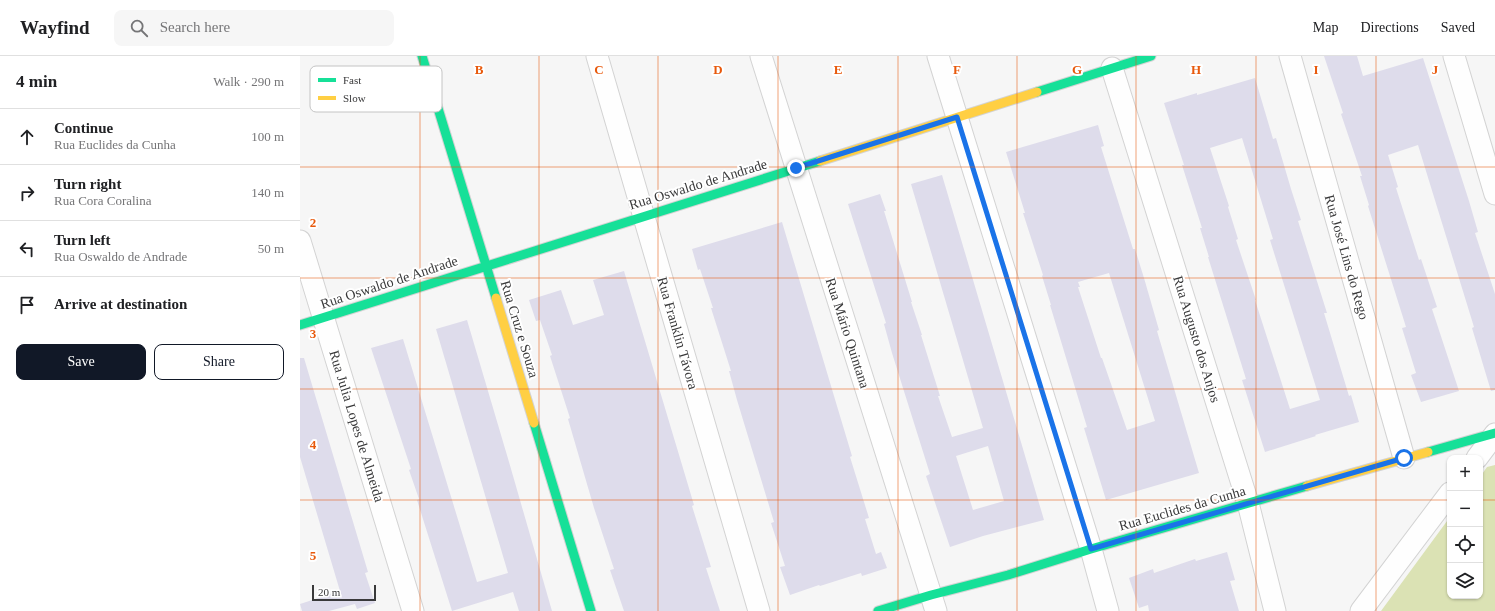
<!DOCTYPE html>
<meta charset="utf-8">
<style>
:root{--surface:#fff;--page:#f6f6f6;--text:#202124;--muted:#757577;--line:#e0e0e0;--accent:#111827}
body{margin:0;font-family:"Times New Roman",serif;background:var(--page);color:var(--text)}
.controls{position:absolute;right:12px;bottom:12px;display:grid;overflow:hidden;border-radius:8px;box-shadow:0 1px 3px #0004}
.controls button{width:36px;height:36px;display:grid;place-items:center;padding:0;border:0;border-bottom:1px solid var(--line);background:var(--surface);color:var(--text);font:20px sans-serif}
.scale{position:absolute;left:12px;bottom:10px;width:64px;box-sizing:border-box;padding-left:4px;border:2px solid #39393a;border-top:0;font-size:11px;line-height:14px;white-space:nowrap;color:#39393a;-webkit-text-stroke:3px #fff;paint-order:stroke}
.stop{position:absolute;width:12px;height:12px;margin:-9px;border:3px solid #1a73e8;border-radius:50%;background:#fff}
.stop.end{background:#1a73e8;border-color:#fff;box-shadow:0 1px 4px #0008}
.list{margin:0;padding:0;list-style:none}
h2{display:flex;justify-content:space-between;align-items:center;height:52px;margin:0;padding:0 16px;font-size:17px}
h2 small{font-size:13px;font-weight:400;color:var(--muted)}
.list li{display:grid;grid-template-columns:26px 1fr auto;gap:12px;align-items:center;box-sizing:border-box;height:56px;padding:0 16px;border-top:1px solid var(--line)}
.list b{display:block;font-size:15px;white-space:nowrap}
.list p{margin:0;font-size:13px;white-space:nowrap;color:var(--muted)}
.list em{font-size:13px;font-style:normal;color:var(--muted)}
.actions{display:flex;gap:8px;padding:12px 16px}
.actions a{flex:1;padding:9px 0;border:1px solid var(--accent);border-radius:8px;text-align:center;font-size:14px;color:var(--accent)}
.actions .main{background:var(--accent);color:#fff}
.icon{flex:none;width:22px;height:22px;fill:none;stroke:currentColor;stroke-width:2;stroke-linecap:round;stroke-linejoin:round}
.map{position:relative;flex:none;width:1195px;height:555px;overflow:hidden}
header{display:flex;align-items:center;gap:24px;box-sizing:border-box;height:56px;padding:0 20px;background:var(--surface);border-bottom:1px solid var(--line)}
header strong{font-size:19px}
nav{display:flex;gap:22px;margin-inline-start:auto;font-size:14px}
.search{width:280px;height:36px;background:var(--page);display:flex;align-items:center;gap:10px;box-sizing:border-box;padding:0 14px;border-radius:8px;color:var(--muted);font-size:15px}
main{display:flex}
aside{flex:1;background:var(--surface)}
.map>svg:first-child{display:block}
.green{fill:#dbe2b4}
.building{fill:#dedceb;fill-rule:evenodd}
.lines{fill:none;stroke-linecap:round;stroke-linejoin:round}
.street-casing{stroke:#d3d3d3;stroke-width:23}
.fast-casing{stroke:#d3d3d3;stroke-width:11}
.slow-casing{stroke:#d3d3d3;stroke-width:11}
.street{stroke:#fefefe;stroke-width:21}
.fast{stroke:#16e098;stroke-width:9}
.slow{stroke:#ffcf43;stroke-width:9}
.route{stroke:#1a73e8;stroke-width:5}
.grid{fill:none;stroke:#e8590c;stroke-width:1;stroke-opacity:0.55}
.labels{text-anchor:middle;stroke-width:4;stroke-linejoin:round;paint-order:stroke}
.street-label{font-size:14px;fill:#39393a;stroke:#fff}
.key{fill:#fff;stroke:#c4c4c4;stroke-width:1}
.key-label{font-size:11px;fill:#39393a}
.grid-label{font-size:13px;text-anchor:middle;font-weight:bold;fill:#e8590c;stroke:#fff;stroke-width:4;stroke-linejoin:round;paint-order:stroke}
</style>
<header>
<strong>Wayfind</strong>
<div class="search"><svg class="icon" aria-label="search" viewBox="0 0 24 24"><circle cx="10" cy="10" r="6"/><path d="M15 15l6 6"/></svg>Search here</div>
<nav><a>Map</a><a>Directions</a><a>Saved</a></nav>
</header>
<main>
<aside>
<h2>4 min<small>Walk · 290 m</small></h2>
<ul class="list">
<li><svg class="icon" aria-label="ahead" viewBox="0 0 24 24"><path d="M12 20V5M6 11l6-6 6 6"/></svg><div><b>Continue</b><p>Rua Euclides da Cunha</p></div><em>100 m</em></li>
<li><svg class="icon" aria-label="right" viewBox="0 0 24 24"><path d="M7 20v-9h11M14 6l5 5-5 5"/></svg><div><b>Turn right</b><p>Rua Cora Coralina</p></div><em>140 m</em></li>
<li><svg class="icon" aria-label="left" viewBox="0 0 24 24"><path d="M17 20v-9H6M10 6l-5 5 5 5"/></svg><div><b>Turn left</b><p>Rua Oswaldo de Andrade</p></div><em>50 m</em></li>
<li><svg class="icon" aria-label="arrive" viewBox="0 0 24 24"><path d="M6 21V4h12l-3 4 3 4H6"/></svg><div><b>Arrive at destination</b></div></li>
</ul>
<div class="actions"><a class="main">Save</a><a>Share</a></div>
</aside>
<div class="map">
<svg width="1195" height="555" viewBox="0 0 1195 555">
<rect width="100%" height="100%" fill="#f6f6f6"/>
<path class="green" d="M1195,409V555H1081L1150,461V540H1180V421L1187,411Z"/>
<path class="building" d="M1024,0H1057L1063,20L1123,2L1169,145L1178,176L1175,177L1195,238V334L1191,335L1172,272L1174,271L1118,89L1088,99L1098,131L1096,132L1119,204L1121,203L1137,251L1132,253L1159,335L1121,346L1111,319L1116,317L1102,272L1106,271L1068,150L1069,149L1060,120H1062L1041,58L1043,57Z
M955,22L973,83L976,82L991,133L1001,164L998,165L1027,257H1024L1049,340L1051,339L1059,366L1015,379L1016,380L965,396L942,324L946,323L908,201H909L900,172H902L882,109H884L864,47L897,37V39ZM942,82L973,183L970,184L1020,344L990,353L955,244H956L936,184L938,183L928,151L929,150L910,92Z
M798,69L804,90L801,91L833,193H835L844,222L859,274L857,275L899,417L806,444L784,372L787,371L750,249H751L742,220L743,219L723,157H725L706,96ZM809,217L855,365L827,374L802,302H801L778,231H780L778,226Z
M642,119L744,464L683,480L650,491L626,420L630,418L592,297L584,268L586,267L548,148L580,138L586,155H584L612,246H611L622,279H621L640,340H638L652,381L683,372L611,128ZM688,390L704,445L673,454L656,400Z
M482,166L534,340L552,400L550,401L569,462L565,463L576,498L581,496L587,512L562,520L561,517L520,530L519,529L490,539L480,511L485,510L471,467L474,466L437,344L429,315H431L411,252H413L400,213L398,214L392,193Z
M324,215L394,449L392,450L411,511L406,512L420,555H324L310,514L314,513L294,452L268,363L270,362L250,300L252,299L240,264L236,265L229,244L261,234L273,269L304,259L293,224Z
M167,264L209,406L252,555H219L213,536L152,555L117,444L119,443L109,414L111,413L71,292L103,283L177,526L208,517L136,273Z
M0,302H4L68,516L65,517L75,547L57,553L55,548L29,555H2L0,548L40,535L0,401Z
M927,496L935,524L930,525L939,555H849L848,549L839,552L829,522L853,513L854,517L895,503L896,505Z"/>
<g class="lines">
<g class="street-casing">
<path id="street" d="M297,0L459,555
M461,0L636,555
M638,0L791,493L808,555
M990,0L1104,402
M1154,0L1195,138
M812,12L948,447L975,555
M0,185L113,555
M1177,402L1195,378
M1061,555L1150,437"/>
</g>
<g class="fast-casing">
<path id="fast" d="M122,0L196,242
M737,36L851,0
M0,269L520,105
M234,367L291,555
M1128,396L1195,377
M578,555L631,539L708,519L791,493L1007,430"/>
</g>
<g class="slow-casing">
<path id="slow" d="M520,105L737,36
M196,242L234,367
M1007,430L1128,396"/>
</g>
<use href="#street" class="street"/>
<use href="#fast" class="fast"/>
<use href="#slow" class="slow"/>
</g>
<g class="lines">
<path class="route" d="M496,112L657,61L791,493L1104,402"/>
</g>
<path class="grid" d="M120,0V555M239,0V555M358,0V555M478,0V555M598,0V555M717,0V555M836,0V555M956,0V555M1076,0V555M0,111H1195M0,222H1195M0,333H1195M0,444H1150M1180,444H1195"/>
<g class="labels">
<g class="street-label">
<text transform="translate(398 128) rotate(-17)" y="5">Rua Oswaldo de Andrade</text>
<text transform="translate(1047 201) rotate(74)" y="5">Rua José Lins do Rego</text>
<text transform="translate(89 226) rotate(-18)" y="5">Rua Oswaldo de Andrade</text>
<text transform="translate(220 273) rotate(73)" y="5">Rua Cruz e Souza</text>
<text transform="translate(378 277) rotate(74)" y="5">Rua Franklin Távora</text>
<text transform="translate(548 277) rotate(72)" y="5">Rua Mário Quintana</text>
<text transform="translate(897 283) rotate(73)" y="5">Rua Augusto dos Anjos</text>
<text transform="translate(57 370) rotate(73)" y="5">Rua Julia Lopes de Almeida</text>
<text transform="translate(882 452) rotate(-16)" y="5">Rua Euclides da Cunha</text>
</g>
</g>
<rect x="10" y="10" width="132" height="46" rx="6" class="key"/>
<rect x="18" y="22" width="18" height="4" fill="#16e098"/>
<rect x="18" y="40" width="18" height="4" fill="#ffcf43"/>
<g class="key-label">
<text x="43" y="28">Fast</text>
<text x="43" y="46">Slow</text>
</g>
<g class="grid-label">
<text x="179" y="18">B</text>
<text x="299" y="18">C</text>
<text x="418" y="18">D</text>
<text x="538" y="18">E</text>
<text x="657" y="18">F</text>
<text x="777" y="18">G</text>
<text x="896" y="18">H</text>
<text x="1016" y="18">I</text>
<text x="1135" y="18">J</text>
<text x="13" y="171">2</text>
<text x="13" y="282">3</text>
<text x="13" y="393">4</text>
<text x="13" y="504">5</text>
</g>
</svg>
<div class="controls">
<button>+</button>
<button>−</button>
<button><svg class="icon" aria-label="locate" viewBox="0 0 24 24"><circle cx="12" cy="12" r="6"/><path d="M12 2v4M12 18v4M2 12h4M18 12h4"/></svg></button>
<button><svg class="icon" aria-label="layers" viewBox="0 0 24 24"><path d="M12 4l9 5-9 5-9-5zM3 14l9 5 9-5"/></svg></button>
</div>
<div class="scale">20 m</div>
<div class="stop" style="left:1104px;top:402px"></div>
<div class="stop end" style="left:496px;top:112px"></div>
</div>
</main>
